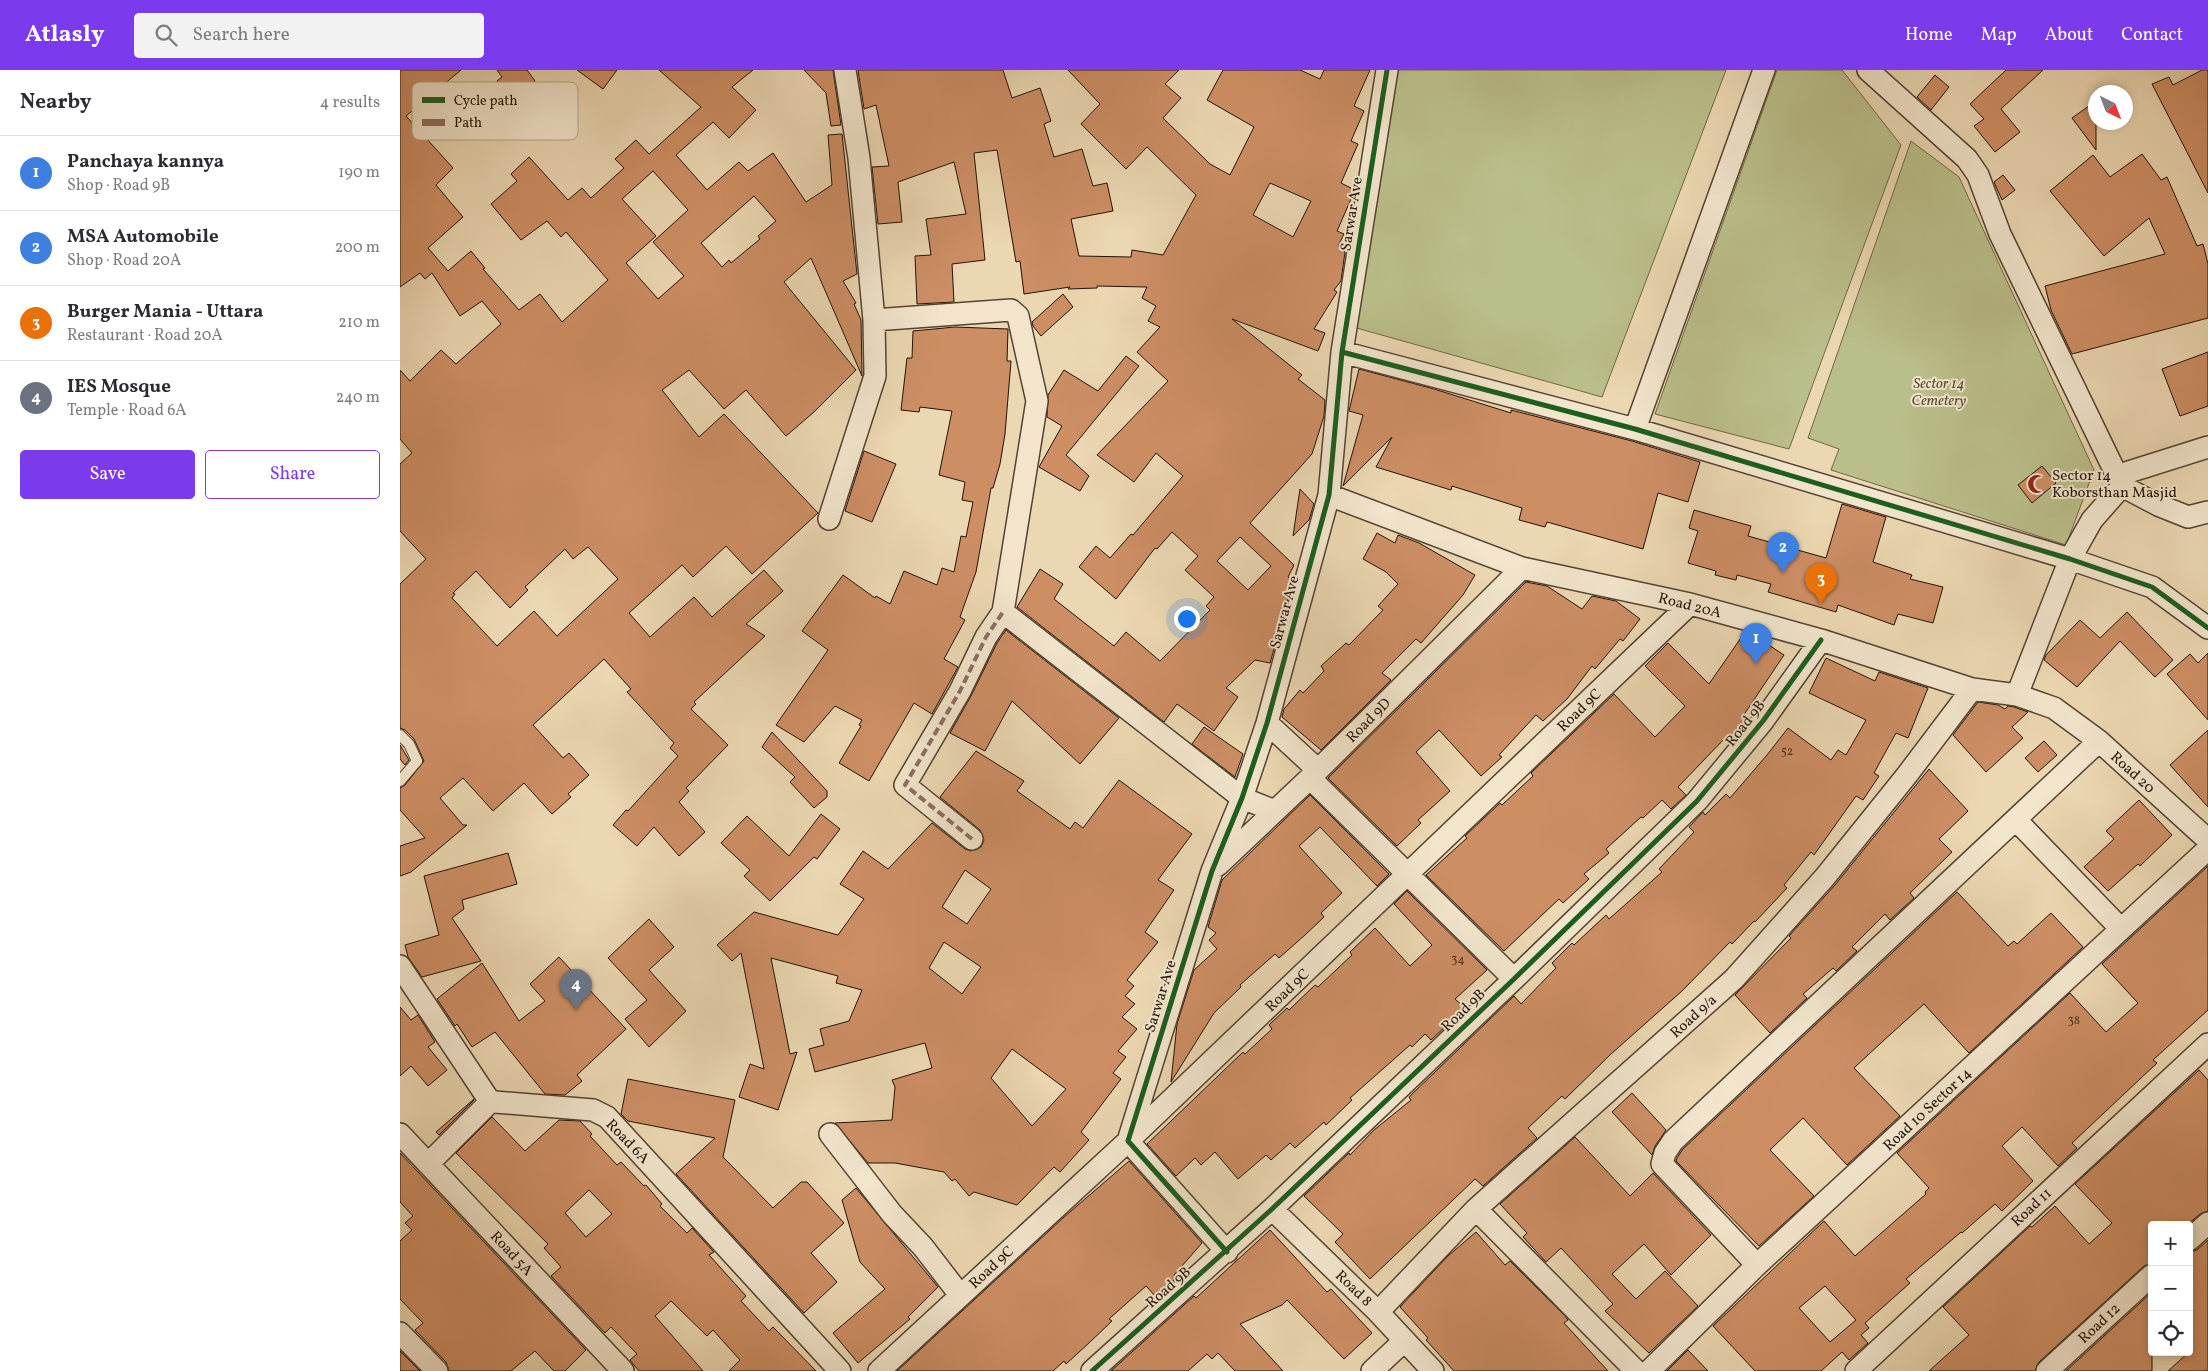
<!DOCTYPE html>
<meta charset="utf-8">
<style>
:root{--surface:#fff;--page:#f2f2f3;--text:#2b2b33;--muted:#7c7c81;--line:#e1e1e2;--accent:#7c3aed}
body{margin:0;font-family:Vollkorn,serif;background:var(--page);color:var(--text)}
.controls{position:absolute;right:15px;bottom:15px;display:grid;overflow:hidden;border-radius:5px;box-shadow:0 2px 8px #0003}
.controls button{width:45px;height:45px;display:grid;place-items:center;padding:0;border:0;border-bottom:1px solid var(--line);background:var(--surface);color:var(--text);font:25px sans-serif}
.compass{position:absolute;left:1688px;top:15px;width:45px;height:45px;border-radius:50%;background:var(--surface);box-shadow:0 2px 8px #0003;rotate:138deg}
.you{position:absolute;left:786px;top:548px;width:18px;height:18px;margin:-12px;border:4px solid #fff;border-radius:50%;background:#1a73e8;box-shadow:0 0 0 8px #1a73e833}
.badge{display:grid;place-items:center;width:32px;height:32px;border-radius:50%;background:var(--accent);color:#fff;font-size:16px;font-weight:700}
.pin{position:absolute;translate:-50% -41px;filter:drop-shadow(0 1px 2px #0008)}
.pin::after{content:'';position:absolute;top:26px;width:18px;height:15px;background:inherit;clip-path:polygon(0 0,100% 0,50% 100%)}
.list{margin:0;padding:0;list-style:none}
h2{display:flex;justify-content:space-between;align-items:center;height:65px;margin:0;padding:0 20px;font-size:21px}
h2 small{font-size:16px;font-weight:400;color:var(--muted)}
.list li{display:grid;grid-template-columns:32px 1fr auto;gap:15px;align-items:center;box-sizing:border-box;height:75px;padding:0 20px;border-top:1px solid var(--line)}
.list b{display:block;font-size:19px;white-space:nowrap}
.list p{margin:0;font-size:16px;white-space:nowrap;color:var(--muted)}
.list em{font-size:16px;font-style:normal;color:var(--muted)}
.actions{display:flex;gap:10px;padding:15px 20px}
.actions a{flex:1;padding:11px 0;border:1px solid var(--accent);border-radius:5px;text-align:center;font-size:18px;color:var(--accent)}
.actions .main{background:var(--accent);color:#fff}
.icon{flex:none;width:28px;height:28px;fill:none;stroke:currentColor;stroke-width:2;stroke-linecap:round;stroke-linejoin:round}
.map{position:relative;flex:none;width:1808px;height:1301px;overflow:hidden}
header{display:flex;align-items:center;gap:30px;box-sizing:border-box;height:70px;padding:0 25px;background:var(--accent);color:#fff}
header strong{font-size:24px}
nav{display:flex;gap:28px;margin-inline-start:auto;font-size:18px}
.search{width:350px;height:45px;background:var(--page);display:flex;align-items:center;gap:12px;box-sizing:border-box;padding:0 18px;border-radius:5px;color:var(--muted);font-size:19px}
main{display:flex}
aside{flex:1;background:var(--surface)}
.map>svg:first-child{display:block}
.green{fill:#babe8a;stroke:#6e6848}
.building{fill:#cd8e64;stroke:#221207;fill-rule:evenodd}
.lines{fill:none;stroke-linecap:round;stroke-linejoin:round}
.service-casing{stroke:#544332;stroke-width:12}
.minor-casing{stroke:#544332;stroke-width:24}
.service{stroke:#f2e5cc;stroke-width:10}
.minor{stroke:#f2e5cc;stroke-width:21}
.quiet{stroke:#8d6e63;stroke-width:4;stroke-dasharray:8 4;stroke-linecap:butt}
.cycleway-casing{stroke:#f2e5cc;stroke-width:8}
.cycleway{stroke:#1b5e20;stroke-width:5}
.labels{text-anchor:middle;stroke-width:4;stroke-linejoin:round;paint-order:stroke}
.number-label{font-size:12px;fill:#4d311e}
.street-label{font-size:15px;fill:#221207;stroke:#f2e5cc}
.park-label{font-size:15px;font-style:italic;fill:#574e35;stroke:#f2e5cc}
.poi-label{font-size:15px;fill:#221207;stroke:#f2e5cc;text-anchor:start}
.key{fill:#f2e5cc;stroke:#b4a691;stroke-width:1}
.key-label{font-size:14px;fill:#221207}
</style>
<header>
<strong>Atlasly</strong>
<div class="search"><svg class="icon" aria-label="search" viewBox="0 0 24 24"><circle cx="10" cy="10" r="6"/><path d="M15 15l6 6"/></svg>Search here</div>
<nav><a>Home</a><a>Map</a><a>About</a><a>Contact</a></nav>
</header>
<main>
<aside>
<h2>Nearby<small>4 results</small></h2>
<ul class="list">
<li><span class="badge" style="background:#3f7fe0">1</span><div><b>Panchaya kannya</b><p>Shop · Road 9B</p></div><em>190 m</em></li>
<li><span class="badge" style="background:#3f7fe0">2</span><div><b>MSA Automobile</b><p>Shop · Road 20A</p></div><em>200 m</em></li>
<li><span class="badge" style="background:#e8710a">3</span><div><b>Burger Mania - Uttara</b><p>Restaurant · Road 20A</p></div><em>210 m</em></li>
<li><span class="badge" style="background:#6b7280">4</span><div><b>IES Mosque</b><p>Temple · Road 6A</p></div><em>240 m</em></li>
</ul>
<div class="actions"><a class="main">Save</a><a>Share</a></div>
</aside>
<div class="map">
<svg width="1808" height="1301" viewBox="0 0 1808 1301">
<rect width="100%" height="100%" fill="#ebd7b1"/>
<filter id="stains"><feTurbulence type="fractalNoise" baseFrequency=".004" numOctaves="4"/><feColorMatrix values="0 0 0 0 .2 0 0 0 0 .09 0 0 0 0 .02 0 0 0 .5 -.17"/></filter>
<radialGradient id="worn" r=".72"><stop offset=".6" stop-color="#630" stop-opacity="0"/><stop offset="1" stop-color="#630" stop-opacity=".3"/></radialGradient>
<path class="green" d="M997,0H1326L1202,327L946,255Z
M1377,0H1442L1501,75L1389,379L1255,344Z
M1511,71L1559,107L1694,400L1666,475L1431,400L1439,379L1408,368Z"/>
<path class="building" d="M0,0H61L6,46L53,98L36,115L63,147L28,178L48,201L71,181L85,198L83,199L119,240L140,224L162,252L208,210L166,162L161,167L147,151L121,170L91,134L117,111L111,104L129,87L168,130L182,118L191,128L224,98L215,89L236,70L249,84L301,37L259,0H353L332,17L356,40L329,68L313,52L276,85L307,120L339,92L348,101L373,83L406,132L432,115L428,65L442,64L457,204L443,211L456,233L454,234L461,250L462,306L411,188L384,212L456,300L414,342L386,366L346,320L324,339L289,300L262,320L299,367L324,344L418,443L352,504L326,476L293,507L282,495L229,543L250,567L294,527L312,547L364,500L383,521L346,554L365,566L294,632L296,634L291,639L328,675L286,718L289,721L279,732L305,762L279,786L254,757L237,776L213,755L226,740L228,741L278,686L270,678L274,673L227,622L231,619L204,589L133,655L163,688L169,683L189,705L168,724L171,727L152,744L124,713L93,741L63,708L40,728L63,755H67L11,802L0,806V776L25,768L0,740V718L5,715L24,691L14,669L5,660L0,658V514L26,489L0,461V394L12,383L0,369V300L10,311L41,280L56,294L101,254L82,231L60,246L32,203L25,209L20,203L0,217ZM253,101L288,140L253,172L284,206L258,229L226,193L256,166L222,129ZM354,126L376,151L358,166L360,169L331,193L329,190L322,197L301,173ZM188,477L218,509L157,566L134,541L97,576L52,528L55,524L53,523L76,501L110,538L128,520L125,517L165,479L173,489Z
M97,0H127L135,11L111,30L97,11L102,7Z
M177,0H217L203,19Z
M404,0H433L441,55L431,56L426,23Z
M458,0H603L612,28L640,18L651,51L644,54L654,87L682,79L693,116L707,113L713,141L671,149L679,186L731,187L732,180L763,185L796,125L747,77L726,99L681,54L700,34L668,0H779L765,14L781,28L763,48L810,94L830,105L854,57L807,30L823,0H900L920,9L924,0H970L954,36L964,41L951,71L958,74L941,113L955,120L937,161L944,164L938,176L945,182L941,211L934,220L937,222L914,259L925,263L918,281L832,249L902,305L898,309L925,330L924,346L912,384L850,453L894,495L888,507L893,511L870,593L855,590L826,618L838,627L814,661L777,634L764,652L617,537L640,499L663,514L654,529L714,576L726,562L760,591L810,540L806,536L814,527L785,500L798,486L772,462L757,479L755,478L716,529L679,497L696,476L710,488L731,464L733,465L783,406L756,383L734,412L697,385L768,311L737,282L760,257L748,251L756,236L742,228L747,217L697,216V218L668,219L670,217L624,224L620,191L616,192L597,80L574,83L585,190L552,194L554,232L517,234L515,186L531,185L526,149L566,144L554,92L498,112L502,152L478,154L472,97L489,96L476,35L464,39ZM870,113L911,131L893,167L853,145ZM840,467L871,496L848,520L817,491Z
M1606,0H1643L1601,39L1620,62L1595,82L1574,56L1584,49L1570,34Z
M1802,0H1808V123L1752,14L1769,7L1773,15Z
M1535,5L1549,17L1531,40L1517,27Z
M1696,31V80L1672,48Z
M1742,84L1761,110L1767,107L1797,176L1803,174L1808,194V248L1672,284L1651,240L1645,216L1765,184L1749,148L1704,186L1650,121L1693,85L1710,107Z
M1603,105L1615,120L1602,130L1594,112Z
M663,224L673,237L641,266L633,256L632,252Z
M555,257L608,259L607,291H611L605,364L600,394L593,418H591L576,502L560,547L565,550L544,589L558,597L532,644L514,633L469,711L439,693L461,656L459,655L462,650L435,636L404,672L376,655L428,580L402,561L443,505L475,528L476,526L490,534L504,501L537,515L542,498L554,502L561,466L566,467L573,432L562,430L565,412L539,405L552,341L520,337L519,342L501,340L507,288H512L513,261Z
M1808,282V336L1780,346L1762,299Z
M726,286L739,296L666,385L689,406L680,421L639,397L662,356L647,347L648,325L664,300L698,321Z
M959,299L1034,319L1111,343V340L1232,371L1300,392L1288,432L1258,423L1243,479L1147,452L1145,457L1119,450L1122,438L1052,416L1051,420L976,397L992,367L943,416L963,345L949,341Z
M464,381L496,394L472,452L445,441Z
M1642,396L1656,413L1632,433L1618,415Z
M900,419L914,434L909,450L893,466Z
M1442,434L1486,447L1473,492L1512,505L1510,509L1543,517L1533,553L1498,544L1494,555L1438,535L1436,542L1368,522L1371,514L1337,505L1336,510L1315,505L1316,501L1288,493L1298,461L1289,458L1294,440L1351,456L1348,466L1426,488Z
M977,463L995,473L998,465L1019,473L1075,505L1063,525L1021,573L1016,569L982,603L991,610L921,680L882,647L884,639L900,620L903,623L924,601L921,596L946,573L949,575L983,540L978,536L998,514L986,502L963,489Z
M1126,512L1147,516L1182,539L1192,526L1216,531L1240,549L1223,571L1220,569L1195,599L1192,596L1167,629L1143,651L1136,645L1099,685L1102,687L1081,706L1039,660L1016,682L1050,721L1018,750L1021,753L997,776L928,708Z
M1727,542L1773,590L1755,607L1720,571L1677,617L1644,590L1646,585L1680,550L1700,568Z
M606,560L719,648L680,694L612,631L585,681L550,663L571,626L597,573Z
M1345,562L1352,564L1384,585L1343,646L1348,649L1331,670L1327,666L1278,717L1286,725L1271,739L1262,730L1243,748L1241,747L1206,779L1209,783L1184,804L1189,809L1163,833L1159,829L1104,881L1026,805L1067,768L1065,766L1100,733L1102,735L1133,706L1131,703L1214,624L1255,667L1285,636L1245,596L1268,573L1309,614Z
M1808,583V650L1767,604L1790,584L1798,593Z
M1426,588L1475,611L1479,602L1528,618L1508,668L1496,663L1474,703L1479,706L1463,730L1456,726L1414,785L1411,782L1384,815L1387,818L1355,852L1354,851L1332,874L1330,872L1282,921L1211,984L1165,1029L1162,1026L1128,1058L1137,1068L1083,1116L1075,1109L970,1209L935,1172L943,1164L904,1126L949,1083L950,1085L974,1060L1011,1030L1009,1027L1114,926L1121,934L1156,898L1152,893L1172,873L1174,875L1206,845L1209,849L1262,802L1259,799L1294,762L1289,757L1303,742L1305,745L1326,724L1330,728L1367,685L1388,658L1431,690L1438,680L1446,685L1466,650L1409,623Z
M1578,632L1598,635L1605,639L1608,636L1614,637L1628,642L1612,657L1623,668L1586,702L1553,665Z
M804,657L843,684L835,707L792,674Z
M1808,660V737L1770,695Z
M372,662L427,721V727L414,738L390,712L395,707L362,677Z
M1644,671L1657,685L1638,702L1625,688Z
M0,675L9,690L5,695L0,689Z
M576,681L624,711L617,721L670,759L675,752L683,758L719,710L792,764L758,810L774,820L745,862L758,872L727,910L734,916L725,926L735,934L722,947L737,959L718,981L726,987L713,1003L721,1009L681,1062L689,1070L660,1102L654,1097L617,1135L574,1122L569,1126L555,1109L552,1111L544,1102L495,1093H468L435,1053L492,1050L495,1017L492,1010L532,998L525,973L415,1002L409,979L424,975L420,959L449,951L462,920L436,913L438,906L371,888L390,984L397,982L378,1040L339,1027L350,994L364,999L341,883L332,891L317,875L354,842L438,865L464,829L440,814L463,781L488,799L532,753L565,779L571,781L581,777L584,770L580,760L540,727ZM565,800L591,819L567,854L542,837ZM544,872L581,897L562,924L529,898ZM612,979L666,1019L632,1056L591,1008Z
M1529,699L1568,741L1539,769L1552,782L1510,823L1514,828L1490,850L1485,844L1452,877L1457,881L1436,901L1433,898L1403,924L1407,928L1370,963L1335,925L1391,868L1389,866L1435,815Z
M910,725L989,804L977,816L920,757L899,776L942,823L921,843L924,847L905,865L879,888L875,884L840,915L841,917L814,943L771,1012L777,954L794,900L817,879L809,870L816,863L808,857L822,810Z
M1739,730L1772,765L1740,796L1738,794L1708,821L1684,797L1714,769L1706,761Z
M421,744L440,759L417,789L414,787L370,831L344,806L350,800L321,773L347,746L389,786Z
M108,783L117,814L62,830L64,839L52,848L81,891L22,907L8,887L5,875L39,865L24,806Z
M1808,796V940L1753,990L1757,993L1672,1073L1677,1078L1658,1096L1622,1057L1602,1076L1633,1111L1602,1141L1595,1134L1562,1163L1561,1162L1506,1209L1510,1213L1465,1253L1469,1258L1461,1265L1468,1273L1449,1290L1442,1282L1421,1301H1355L1313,1256L1424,1151L1455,1186L1526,1124L1525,1122L1529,1118L1497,1083L1670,923L1706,962L1738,933L1702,894ZM1425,1216L1456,1250L1430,1272L1399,1238Z
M1007,821L1087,900L1055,929L1065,938L1031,970L1025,964L1012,977L1010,975L950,1028L952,1030L926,1055L924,1052L895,1078L890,1073L871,1090L866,1085L838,1109L815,1082L801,1095L795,1088L776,1106L747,1074L843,982L845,984L872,959L869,955L887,938L889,940L915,915L918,917L952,885L950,882L975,858L1010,896L1032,875L994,834Z
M1557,822L1608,876L1614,871L1617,874L1651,843L1683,877L1569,983L1524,934L1482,972L1454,998L1500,1046L1447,1095L1403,1048L1370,1080L1414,1126L1359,1176L1276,1091L1277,1088L1283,1079Z
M249,849L274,877L249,900L286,941L249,977L225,949L247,930L208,888Z
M159,887L226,959L177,1005L182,1011L165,1025L145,1024L95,962L72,977L57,954L55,956L37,929L82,893L119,951L145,931L130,914Z
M0,937L11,950L18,945L35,972L28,977L47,1000L28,1016L11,996L0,1006Z
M1799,1000L1808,1010V1141L1800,1144L1787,1155H1752V1193L1744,1196L1639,1292L1635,1301H1529L1569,1265L1543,1237L1630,1156L1632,1157L1655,1136L1689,1174L1712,1153L1675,1114Z
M228,1009L335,1030L323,1087L373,1138L401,1112H407L444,1153L411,1183L437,1212L404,1243L276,1104L315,1068L228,1051L221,1044Z
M1232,1023L1266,1060L1255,1076L1252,1085L1212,1042Z
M74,1029V1030L39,1065L36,1062Z
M92,1047L125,1081L159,1050L180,1051L192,1064L190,1066L217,1095L221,1092L244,1116L246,1115L262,1134L260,1136L287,1163L292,1158L314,1182L309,1185L346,1226L341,1231L369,1261L373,1257L416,1301H329L340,1290L313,1260L307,1266L271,1231L255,1246L303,1301H239L230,1290L237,1284L211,1257L205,1263L151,1206L161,1197L144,1178L148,1174L56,1083ZM189,1120L212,1144L186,1167L165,1143Z
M1175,1067L1230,1126L1253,1103L1311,1165L1271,1205L1244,1174L1212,1204L1236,1229L1265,1201L1298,1236L1249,1283L1205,1241L1213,1234L1161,1178L1146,1192L1123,1167L1127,1163L1100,1134Z
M0,1083L186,1280L165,1301H154L135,1281L111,1301H49L46,1292L15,1260L23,1253L0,1229V1171L12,1160L5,1153L13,1146L0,1132Z
M729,1091L802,1173L774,1205L776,1208L756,1227L746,1216L709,1249L712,1251L689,1273L666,1294L664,1291L653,1301H497L663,1148Z
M456,1118L538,1217L508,1247L510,1249L458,1293L433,1263L485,1219L460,1192L442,1130Z
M870,1160L927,1222L931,1219L972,1263L944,1289L887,1230L882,1235L840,1254L883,1301H835L818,1283L812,1289L807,1284L788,1301H711L794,1226L796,1228Z
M1076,1162L1105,1195L1110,1191L1165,1246L1168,1250L1164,1253L1208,1301H1054L1026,1270L1028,1268L1000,1237L1048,1186Z
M1808,1170V1301H1768L1789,1282V1182L1797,1180Z
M1752,1222V1301H1666Z
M1288,1280L1308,1301H1267Z
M0,1281L20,1301H0Z"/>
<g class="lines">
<g class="service-casing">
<path id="service" d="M0,665L9,674L17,691L0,711"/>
</g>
<g class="minor-casing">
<path id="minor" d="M1468,0L1567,89L1578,105L1600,164L1722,416L1692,450L1670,489L1617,625
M474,250L611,240L618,246L637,331L603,542L842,728L875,741
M942,282L1235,359L1670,489L1752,517L1808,558
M1235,359L1364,0
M1716,406L1808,377
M1722,416L1758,435L1788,447L1808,442
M929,425L1122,498L1290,534L1421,570L1572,619L1617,625L1654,638L1699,671L1808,770
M429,449L475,306L474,250L459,88L445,0
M867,653L918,700
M910,708L1114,909
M1616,750L1721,859
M572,769L505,715L560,621L586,567L603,542
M818,795L910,708L1122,498
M0,896L89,1030L95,1032L193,1040L207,1047L440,1301
M0,1064L223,1301
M430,1064L492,1144L523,1177L560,1225
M28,1094L91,1031
M872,1139L978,1242L1033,1301
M1076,1139L1236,1301
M1789,1170L1808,1153
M827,1182L728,1071L812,801L842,728L867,653L929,425L942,282L987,0
M1357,1195L1262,1094L1265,1083L1273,1071L1699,671
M978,1242L1076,1139L1334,909L1425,807L1507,705L1572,619
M0,1263L37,1301
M479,1301L728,1071L1290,534
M692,1301L872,1139L1114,909L1297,731L1363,651L1421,570
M972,1301L1004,1271
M1249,1301L1357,1195L1808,779
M1456,1301L1808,974
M1647,1301L1752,1205"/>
</g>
<use href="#service" class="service"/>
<use href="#minor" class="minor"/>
<path class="quiet" d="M572,769L505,715L560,621L586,567L603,542"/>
<g class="cycleway-casing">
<path id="cycleway" d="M942,282L1235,359L1670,489L1752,517L1808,558
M827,1182L728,1071L812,801L842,728L867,653L929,425L942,282L987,0
M692,1301L872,1139L1114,909L1297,731L1363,651L1421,570"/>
</g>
<use href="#cycleway" class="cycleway"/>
</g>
<defs>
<g id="mosque-bare" transform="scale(1.5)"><path d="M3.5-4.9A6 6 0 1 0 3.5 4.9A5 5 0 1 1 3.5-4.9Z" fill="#8f2418" stroke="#f2e5cc" stroke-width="2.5" paint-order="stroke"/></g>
</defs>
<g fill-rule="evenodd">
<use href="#mosque-bare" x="1637" y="414"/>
</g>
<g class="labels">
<g class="number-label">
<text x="1387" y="685">52</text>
<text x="1058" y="893">34</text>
<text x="1674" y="954">38</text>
</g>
<g class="street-label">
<text transform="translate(951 144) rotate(-81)" y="5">Sarwar Ave</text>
<text transform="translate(1290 535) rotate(14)" y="5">Road 20A</text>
<text transform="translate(884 542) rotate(-75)" y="5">Sarwar Ave</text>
<text transform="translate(1179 640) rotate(-44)" y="5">Road 9C</text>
<text transform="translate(968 650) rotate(-45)" y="5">Road 9D</text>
<text transform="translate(1345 653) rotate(-52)" y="5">Road 9B</text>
<text transform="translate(1733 702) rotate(42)" y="5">Road 20</text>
<text transform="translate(887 920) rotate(-44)" y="5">Road 9C</text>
<text transform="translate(760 926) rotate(-73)" y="5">Sarwar Ave</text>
<text transform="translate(1063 940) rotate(-44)" y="5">Road 9B</text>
<text transform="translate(1293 946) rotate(-42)" y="5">Road 9/a</text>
<text transform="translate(1527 1039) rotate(-43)" y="5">Road 10 Sector 14</text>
<text transform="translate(228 1071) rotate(46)" y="5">Road 6A</text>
<text transform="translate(1631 1137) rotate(-43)" y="5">Road 11</text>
<text transform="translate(112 1183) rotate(47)" y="5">Road 5A</text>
<text transform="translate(591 1197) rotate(-43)" y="5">Road 9C</text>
<text transform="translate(768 1217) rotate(-41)" y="5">Road 9B</text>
<text transform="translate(954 1218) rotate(44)" y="5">Road 8</text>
<text transform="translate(1699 1253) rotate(-43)" y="5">Road 12</text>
</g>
<g class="park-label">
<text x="1539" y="318">Sector 14<tspan x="1539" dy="17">Cemetery</tspan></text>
</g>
<g class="poi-label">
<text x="1652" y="410">Sector 14<tspan x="1652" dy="17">Koborsthan Masjid</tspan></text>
</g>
</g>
<rect x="12" y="12" width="166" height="58" rx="8" class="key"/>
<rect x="22" y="27" width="23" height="6" fill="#1b5e20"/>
<rect x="22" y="49" width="23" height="7" fill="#8d6e63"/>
<g class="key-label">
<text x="54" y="35">Cycle path</text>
<text x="54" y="57">Path</text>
</g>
<rect width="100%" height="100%" filter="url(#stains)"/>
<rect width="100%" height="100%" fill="url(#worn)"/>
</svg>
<div class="controls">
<button>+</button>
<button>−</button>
<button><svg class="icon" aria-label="locate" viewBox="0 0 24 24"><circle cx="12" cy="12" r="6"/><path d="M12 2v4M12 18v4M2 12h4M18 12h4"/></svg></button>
</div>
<svg class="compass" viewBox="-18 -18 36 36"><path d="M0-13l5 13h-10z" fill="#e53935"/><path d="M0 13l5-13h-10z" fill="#7c7c81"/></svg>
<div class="you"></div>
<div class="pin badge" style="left:1356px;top:594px;background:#3f7fe0">1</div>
<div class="pin badge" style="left:1383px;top:503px;background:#3f7fe0">2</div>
<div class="pin badge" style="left:1421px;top:534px;background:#e8710a">3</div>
<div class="pin badge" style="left:176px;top:940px;background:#6b7280">4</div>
</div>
</main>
